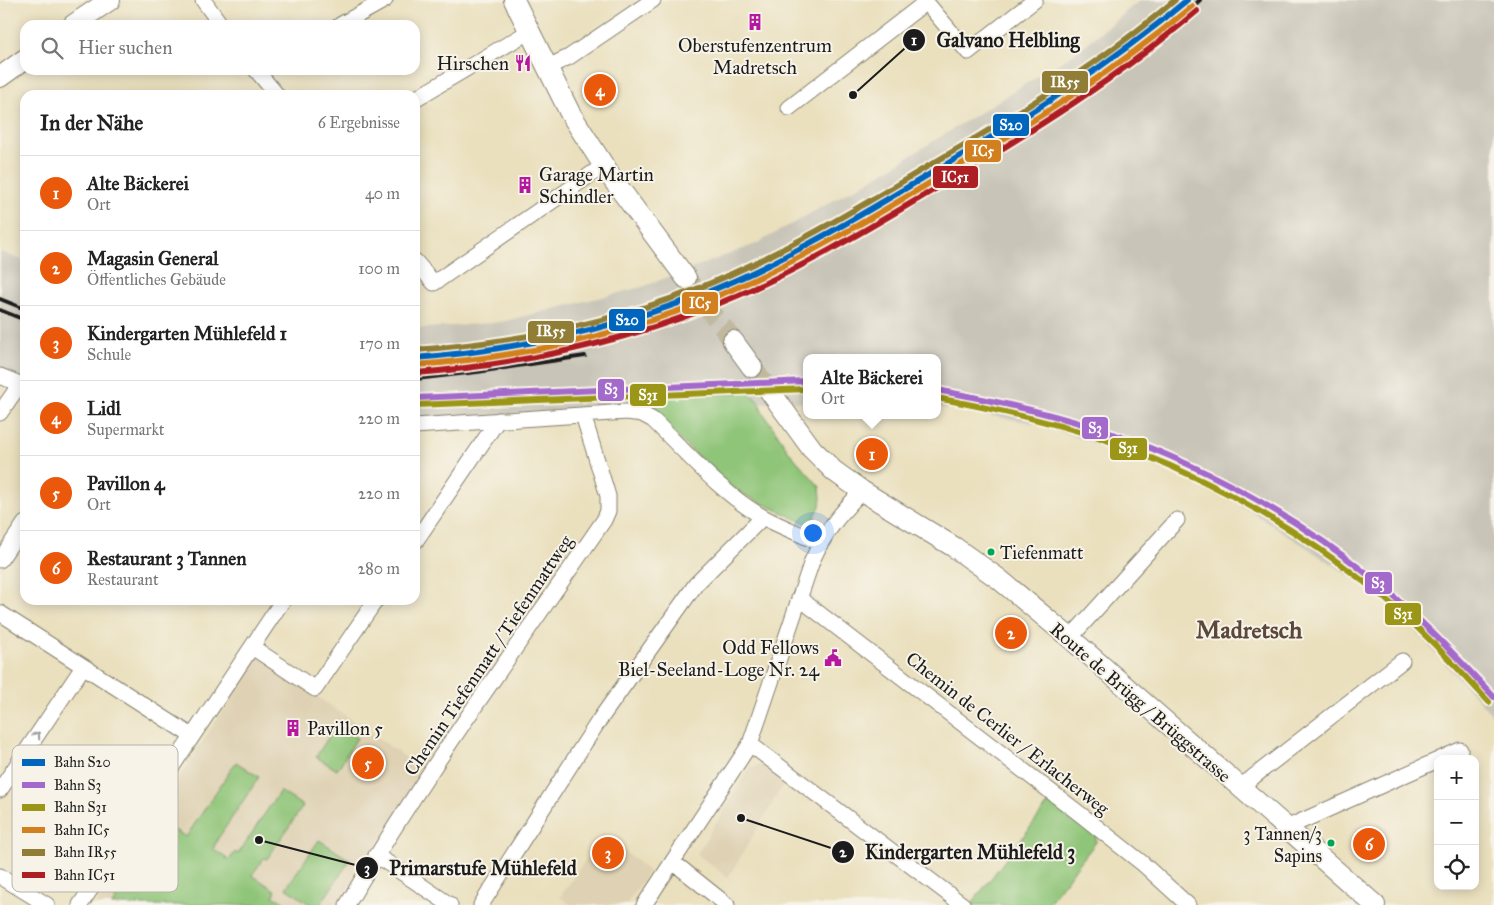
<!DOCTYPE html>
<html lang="de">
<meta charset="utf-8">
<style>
:root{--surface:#fff;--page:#f2f2f2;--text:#222;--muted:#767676;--line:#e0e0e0;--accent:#ea580c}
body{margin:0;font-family:"IM FELL Great Primer",serif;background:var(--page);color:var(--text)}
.controls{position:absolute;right:15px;bottom:15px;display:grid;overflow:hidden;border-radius:10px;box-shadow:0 2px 12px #0003}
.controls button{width:45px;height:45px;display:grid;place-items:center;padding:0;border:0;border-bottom:1px solid var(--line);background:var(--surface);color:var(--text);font:25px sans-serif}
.you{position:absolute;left:812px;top:532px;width:18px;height:18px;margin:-12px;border:4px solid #fff;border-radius:50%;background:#1a73e8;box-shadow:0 0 0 8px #1a73e833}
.badge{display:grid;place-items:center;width:32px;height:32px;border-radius:50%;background:var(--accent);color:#fff;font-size:16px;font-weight:700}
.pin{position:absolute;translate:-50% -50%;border:2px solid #fff;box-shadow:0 1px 5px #0006}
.popup{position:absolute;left:803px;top:354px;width:138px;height:65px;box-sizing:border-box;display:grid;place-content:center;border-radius:10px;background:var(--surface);filter:drop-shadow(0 1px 4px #0005);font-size:16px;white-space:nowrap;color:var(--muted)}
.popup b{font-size:19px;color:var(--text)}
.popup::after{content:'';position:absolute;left:50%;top:100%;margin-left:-10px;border:10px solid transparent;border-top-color:var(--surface)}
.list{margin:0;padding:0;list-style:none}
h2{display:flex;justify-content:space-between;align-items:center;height:65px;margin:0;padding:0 20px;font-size:21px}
h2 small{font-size:16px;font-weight:400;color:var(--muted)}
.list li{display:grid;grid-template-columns:32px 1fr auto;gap:15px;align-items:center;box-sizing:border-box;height:75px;padding:0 20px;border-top:1px solid var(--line)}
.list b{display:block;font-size:19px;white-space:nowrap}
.list p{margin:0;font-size:16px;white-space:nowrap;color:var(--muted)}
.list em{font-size:16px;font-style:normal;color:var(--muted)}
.icon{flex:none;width:28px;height:28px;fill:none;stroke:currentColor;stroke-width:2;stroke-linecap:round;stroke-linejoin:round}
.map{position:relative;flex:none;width:1494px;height:905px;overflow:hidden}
.search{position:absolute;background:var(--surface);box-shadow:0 2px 12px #0003;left:20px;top:20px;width:400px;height:55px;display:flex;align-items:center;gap:12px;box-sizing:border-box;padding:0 18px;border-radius:15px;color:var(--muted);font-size:19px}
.panel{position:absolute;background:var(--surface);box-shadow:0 2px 12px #0003;left:20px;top:90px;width:400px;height:515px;border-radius:15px}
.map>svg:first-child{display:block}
.built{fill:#dfd2b4}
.industrial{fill:#c8c4b8}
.green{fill:#8fc578;stroke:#56704a}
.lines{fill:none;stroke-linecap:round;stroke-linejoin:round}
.major-tunnel{stroke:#c1b99e;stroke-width:20;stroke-dasharray:20 10;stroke-linecap:butt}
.minor-casing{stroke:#837e6d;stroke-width:17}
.major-casing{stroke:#837e6d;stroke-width:22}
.minor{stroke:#fff;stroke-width:15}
.major{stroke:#fff;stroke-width:20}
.rail{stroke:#1c1c1c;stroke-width:4}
.rail-1-casing{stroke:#f7f3e8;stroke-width:10}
.rail-2-casing{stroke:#f7f3e8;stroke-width:10}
.rail-3-casing{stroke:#f7f3e8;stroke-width:10}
.rail-4-casing{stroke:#f7f3e8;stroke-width:10}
.rail-5-casing{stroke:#f7f3e8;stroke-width:10}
.rail-6-casing{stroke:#f7f3e8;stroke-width:10}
.rail-1{stroke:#0065bd;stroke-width:6}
.rail-2{stroke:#a369cb;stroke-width:6}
.rail-3{stroke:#9b9617;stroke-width:6}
.rail-4{stroke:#d2801f;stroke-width:6}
.rail-5{stroke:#917e36;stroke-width:6}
.rail-6{stroke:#ad1f23;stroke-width:6}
.oneway{stroke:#999}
.bus-dot{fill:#00a651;stroke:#f7f3e8;stroke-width:2}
.labels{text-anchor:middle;stroke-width:4;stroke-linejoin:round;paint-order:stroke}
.bus-label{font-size:18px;fill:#1c1c1c;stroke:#f7f3e8;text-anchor:start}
.poi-label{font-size:19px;fill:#1c1c1c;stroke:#f7f3e8;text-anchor:end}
.street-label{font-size:19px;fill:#1c1c1c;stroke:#f7f3e8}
.district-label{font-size:24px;font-weight:bold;fill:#5c483a;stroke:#f7f3e8}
.key{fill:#f7f3e8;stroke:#b5b2ab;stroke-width:1}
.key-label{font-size:14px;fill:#1c1c1c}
.leader{fill:none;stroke:#1c1c1c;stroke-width:2}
.callout-dot{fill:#1c1c1c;stroke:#f7f3e8;stroke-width:2}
.mark-label{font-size:15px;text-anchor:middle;font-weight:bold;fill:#fff}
.callout-label{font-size:20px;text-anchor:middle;font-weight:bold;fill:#1c1c1c;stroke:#f7f3e8;stroke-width:4;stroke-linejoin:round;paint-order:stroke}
.line-badge{stroke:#f7f3e8;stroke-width:2}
.badge-label{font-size:14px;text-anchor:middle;font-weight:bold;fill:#fff}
</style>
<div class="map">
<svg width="1494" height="905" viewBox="0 0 1494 905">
<rect width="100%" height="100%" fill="#f7f3e8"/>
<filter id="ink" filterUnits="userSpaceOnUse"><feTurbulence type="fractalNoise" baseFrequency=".02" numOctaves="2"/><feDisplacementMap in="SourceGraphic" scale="10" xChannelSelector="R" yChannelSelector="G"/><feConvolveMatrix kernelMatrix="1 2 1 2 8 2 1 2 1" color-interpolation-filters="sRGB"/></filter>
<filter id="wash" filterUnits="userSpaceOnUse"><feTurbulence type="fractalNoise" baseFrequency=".0096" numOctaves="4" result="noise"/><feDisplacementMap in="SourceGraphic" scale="20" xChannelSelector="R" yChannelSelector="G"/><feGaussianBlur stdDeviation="1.12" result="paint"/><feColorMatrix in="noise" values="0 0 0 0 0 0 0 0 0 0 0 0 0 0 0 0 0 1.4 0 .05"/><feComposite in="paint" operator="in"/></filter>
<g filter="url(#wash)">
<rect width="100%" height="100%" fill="#eae0be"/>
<path class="built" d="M258,656L404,756L424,774L337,905H96Z
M758,765H762L785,782L728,878L697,854L750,767Z
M603,834L649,871L626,905H571L560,897Z"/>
<path class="industrial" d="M1140,0H1494V717L1388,601L1211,485L1039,424L937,407V358H807V402L638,406L415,420V329L501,322L642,287L756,244L884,172L1078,51Z
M0,252L25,261V380L0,370Z"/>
<path class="green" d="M748,392L760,403L762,411L790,453L820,487L821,498L820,506L812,522L805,523L738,492L724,481L651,413L649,398Z
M336,725L357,738L337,770L316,757Z
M236,762L259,777L217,840V841L213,849L229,860L235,852L238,854L280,791L303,806L267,859L264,858L252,875L276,891L273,896L289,905H112L121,889L117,883L133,854L165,841L171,828L186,837Z
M1054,803L1096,835V842L1047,905H973V902L1048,804Z
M319,840L350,860L320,905H311L286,888Z"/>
</g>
<g filter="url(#ink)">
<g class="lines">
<path class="major-tunnel" d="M686,278L733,341
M752,367L769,390"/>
<g class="minor-casing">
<path id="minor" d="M203,0L221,25
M340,25L385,0
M548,67L569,57L653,0
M256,70L277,95
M415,99L530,31
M789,108L926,2L968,52L1035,0
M415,261L434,283L603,166
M0,376L25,386
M0,413L20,384
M415,426L627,412L642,414L653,420C687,453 722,494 763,517C781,527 801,534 819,543
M415,542L498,420
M0,560L25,523
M799,598L1080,814L1142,863L1188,905
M0,613L192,736
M1070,638L1177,520
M252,647L315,689L376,600
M750,744L963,905
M1440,759L1460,750
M1239,788L1402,661
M0,790L83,667
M1286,828L1438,760
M376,855L450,905
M673,862L727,905
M0,876L47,905
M80,905L283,600
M347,905C425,772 517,647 604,520L608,511V496L583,415
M481,905L598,722L696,584L763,517
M644,905L750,744L812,561C825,531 840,514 862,491"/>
</g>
<g class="major-casing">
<path id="major" d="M514,0L570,113L611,177L686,278
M73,25L110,0
M0,77L25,59
M733,341L752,367
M769,390L812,449L834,471L862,491L954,547L999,579L1070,638L1375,905"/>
</g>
<use href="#minor" class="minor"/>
<use href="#major" class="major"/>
<path class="rail" d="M0,299L25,309
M0,310L25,320
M415,369C536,361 654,329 764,276C829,245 890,207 952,170C1039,119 1125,68 1200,0
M415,379L477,372L585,356"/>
<g class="rail-1-casing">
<path id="rail-1" d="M415,358C526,349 632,326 734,281C806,249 872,208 940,168C1026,117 1110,65 1187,0"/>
</g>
<g class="rail-2-casing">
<path id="rail-2" d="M937,390C990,400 1043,411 1095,428C1195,460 1297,516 1378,583C1420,618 1457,657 1494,697
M415,398L807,381"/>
</g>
<g class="rail-3-casing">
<path id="rail-3" d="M937,398C990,408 1040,419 1091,435C1106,439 1120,445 1134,451C1220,484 1300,531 1372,588C1415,622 1452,662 1489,702
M415,405L807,389"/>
</g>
<g class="rail-4-casing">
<path id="rail-4" d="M416,365C527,357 634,333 736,288C808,256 876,215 943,175C1030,124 1115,71 1192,6"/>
</g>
<g class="rail-5-casing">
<path id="rail-5" d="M415,350C511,343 604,325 694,290C779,256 857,209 935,162C1019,113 1101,63 1175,0"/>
</g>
<g class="rail-6-casing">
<path id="rail-6" d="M416,373C528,364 636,340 739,295C811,264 879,222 947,182C1034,130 1119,77 1197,11"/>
</g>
<use href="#rail-1" class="rail-1"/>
<use href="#rail-2" class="rail-2"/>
<use href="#rail-3" class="rail-3"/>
<use href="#rail-4" class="rail-4"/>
<use href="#rail-5" class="rail-5"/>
<use href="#rail-6" class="rail-6"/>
</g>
<defs><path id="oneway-chevron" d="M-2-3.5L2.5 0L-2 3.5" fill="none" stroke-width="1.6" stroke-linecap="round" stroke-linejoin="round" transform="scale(1.25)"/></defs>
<use class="oneway" href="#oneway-chevron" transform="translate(37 735) rotate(-56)"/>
</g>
<defs>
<g id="building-bare" transform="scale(1.35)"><path d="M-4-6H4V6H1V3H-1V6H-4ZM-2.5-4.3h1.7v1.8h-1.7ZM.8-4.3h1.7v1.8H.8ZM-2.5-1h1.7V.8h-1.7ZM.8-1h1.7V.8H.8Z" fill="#b5179e" stroke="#f7f3e8" stroke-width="2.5" paint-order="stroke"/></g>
<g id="restaurant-bare" transform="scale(1.35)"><path d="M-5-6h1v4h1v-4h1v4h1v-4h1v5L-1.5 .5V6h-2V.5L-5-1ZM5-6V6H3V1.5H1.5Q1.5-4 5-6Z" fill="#b5179e" stroke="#f7f3e8" stroke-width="2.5" paint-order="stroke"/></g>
<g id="civic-bare" transform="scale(1.35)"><path d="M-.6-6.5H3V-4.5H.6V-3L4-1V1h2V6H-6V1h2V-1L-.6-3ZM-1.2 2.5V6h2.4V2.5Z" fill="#b5179e" stroke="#f7f3e8" stroke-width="2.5" paint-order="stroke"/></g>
</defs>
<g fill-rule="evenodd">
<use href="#building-bare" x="755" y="22"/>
<use href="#restaurant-bare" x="523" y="63"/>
<use href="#building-bare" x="525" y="185"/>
<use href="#civic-bare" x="833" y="658"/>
<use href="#building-bare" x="293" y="728"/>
</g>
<g class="bus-dot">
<circle cx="991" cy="552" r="4.5"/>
<circle cx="1331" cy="843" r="4.5"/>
</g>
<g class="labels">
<g class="bus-label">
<text x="1000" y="559">Tiefenmatt</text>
<text x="1322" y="840" text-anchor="end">3 Tannen/3<tspan x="1322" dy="22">Sapins</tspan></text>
</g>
<g class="poi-label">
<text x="755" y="52" text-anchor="middle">Oberstufenzentrum<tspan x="755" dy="22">Madretsch</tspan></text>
<text x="509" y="70">Hirschen</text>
<text x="539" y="181" text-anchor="start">Garage Martin<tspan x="539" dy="22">Schindler</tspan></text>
<text x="819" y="654">Odd Fellows<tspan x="819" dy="22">Biel-Seeland-Loge Nr. 24</tspan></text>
<text x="307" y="735" text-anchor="start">Pavillon 5</text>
</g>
<g class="street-label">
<text transform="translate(488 655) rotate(-56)" y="7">Chemin Tiefenmatt / Tiefenmattweg</text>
<text transform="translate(1141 702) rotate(41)" y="7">Route de Brügg / Brüggstrasse</text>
<text transform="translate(1008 733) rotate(38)" y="7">Chemin de Cerlier / Erlacherweg</text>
</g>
<g class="district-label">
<text x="1249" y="638">Madretsch</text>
</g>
</g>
<rect x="12" y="745" width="166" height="147" rx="8" class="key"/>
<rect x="22" y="759" width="23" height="7" fill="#0065bd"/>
<rect x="22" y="782" width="23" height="6" fill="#a369cb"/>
<rect x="22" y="804" width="23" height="7" fill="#9b9617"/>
<rect x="22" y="827" width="23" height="6" fill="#d2801f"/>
<rect x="22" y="849" width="23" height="7" fill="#917e36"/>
<rect x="22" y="872" width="23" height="6" fill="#ad1f23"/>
<g class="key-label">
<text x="54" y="767">Bahn S20</text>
<text x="54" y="790">Bahn S3</text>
<text x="54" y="812">Bahn S31</text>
<text x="54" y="835">Bahn IC5</text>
<text x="54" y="857">Bahn IR55</text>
<text x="54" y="880">Bahn IC51</text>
</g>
<path class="leader" d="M853 95L914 40M741 818L843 852M259 840L367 868"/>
<g class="callout-dot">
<circle cx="853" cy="95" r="5"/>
<circle cx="741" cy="818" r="5"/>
<circle cx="259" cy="840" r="5"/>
<circle cx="914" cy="40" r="12"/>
<circle cx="843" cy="852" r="12"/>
<circle cx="367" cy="868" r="12"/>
</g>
<g class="mark-label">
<text x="914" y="45">1</text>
<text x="843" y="857">2</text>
<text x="367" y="873">3</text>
</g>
<g class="callout-label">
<text x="1008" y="47">Galvano Helbling</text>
<text x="970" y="859">Kindergarten Mühlefeld 3</text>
<text x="483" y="875">Primarstufe Mühlefeld</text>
</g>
<g class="line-badge">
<rect x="1041" y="70" width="48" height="24" rx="5" fill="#917e36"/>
<rect x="992" y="113" width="38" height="24" rx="5" fill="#0065bd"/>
<rect x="964" y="139" width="38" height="24" rx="5" fill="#d2801f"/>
<rect x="932" y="165" width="47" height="24" rx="5" fill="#ad1f23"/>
<rect x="681" y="291" width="38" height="24" rx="5" fill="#d2801f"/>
<rect x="608" y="308" width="38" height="24" rx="5" fill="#0065bd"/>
<rect x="527" y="320" width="48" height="24" rx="5" fill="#917e36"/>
<rect x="597" y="378" width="28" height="24" rx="5" fill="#a369cb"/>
<rect x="629" y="383" width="38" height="24" rx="5" fill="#9b9617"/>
<rect x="1081" y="416" width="28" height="24" rx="5" fill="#a369cb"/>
<rect x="1109" y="437" width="39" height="24" rx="5" fill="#9b9617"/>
<rect x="1364" y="571" width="29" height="24" rx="5" fill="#a369cb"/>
<rect x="1384" y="602" width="38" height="24" rx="5" fill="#9b9617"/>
</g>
<g class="badge-label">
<text x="1065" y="87">IR55</text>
<text x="1011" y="130">S20</text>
<text x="983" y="156">IC5</text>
<text x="955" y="182">IC51</text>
<text x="700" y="308">IC5</text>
<text x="627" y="325">S20</text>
<text x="551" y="336">IR55</text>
<text x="611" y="394">S3</text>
<text x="648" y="400">S31</text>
<text x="1095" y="433">S3</text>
<text x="1128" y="453">S31</text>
<text x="1378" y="588">S3</text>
<text x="1403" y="619">S31</text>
</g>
</svg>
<div class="controls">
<button>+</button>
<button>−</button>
<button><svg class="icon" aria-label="locate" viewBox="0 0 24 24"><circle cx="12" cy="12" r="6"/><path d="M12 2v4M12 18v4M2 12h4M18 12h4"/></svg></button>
</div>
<div class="you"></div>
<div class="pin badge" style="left:872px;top:454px">1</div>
<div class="popup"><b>Alte Bäckerei</b>Ort</div>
<div class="pin badge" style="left:1011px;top:633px">2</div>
<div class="pin badge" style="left:608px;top:853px">3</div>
<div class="pin badge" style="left:600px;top:90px">4</div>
<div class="pin badge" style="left:368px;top:763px">5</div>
<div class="pin badge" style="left:1369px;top:844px">6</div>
<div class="search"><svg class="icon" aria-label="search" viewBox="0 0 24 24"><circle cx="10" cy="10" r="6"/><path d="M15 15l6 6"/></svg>Hier suchen</div>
<section class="panel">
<h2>In der Nähe<small>6 Ergebnisse</small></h2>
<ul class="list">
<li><span class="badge">1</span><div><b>Alte Bäckerei</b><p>Ort</p></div><em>40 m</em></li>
<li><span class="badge">2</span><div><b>Magasin General</b><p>Öffentliches Gebäude</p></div><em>100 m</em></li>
<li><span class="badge">3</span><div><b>Kindergarten Mühlefeld 1</b><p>Schule</p></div><em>170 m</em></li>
<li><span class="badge">4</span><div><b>Lidl</b><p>Supermarkt</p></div><em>220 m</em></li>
<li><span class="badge">5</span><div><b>Pavillon 4</b><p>Ort</p></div><em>220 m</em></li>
<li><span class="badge">6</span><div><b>Restaurant 3 Tannen</b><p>Restaurant</p></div><em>280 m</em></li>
</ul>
</section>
</div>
